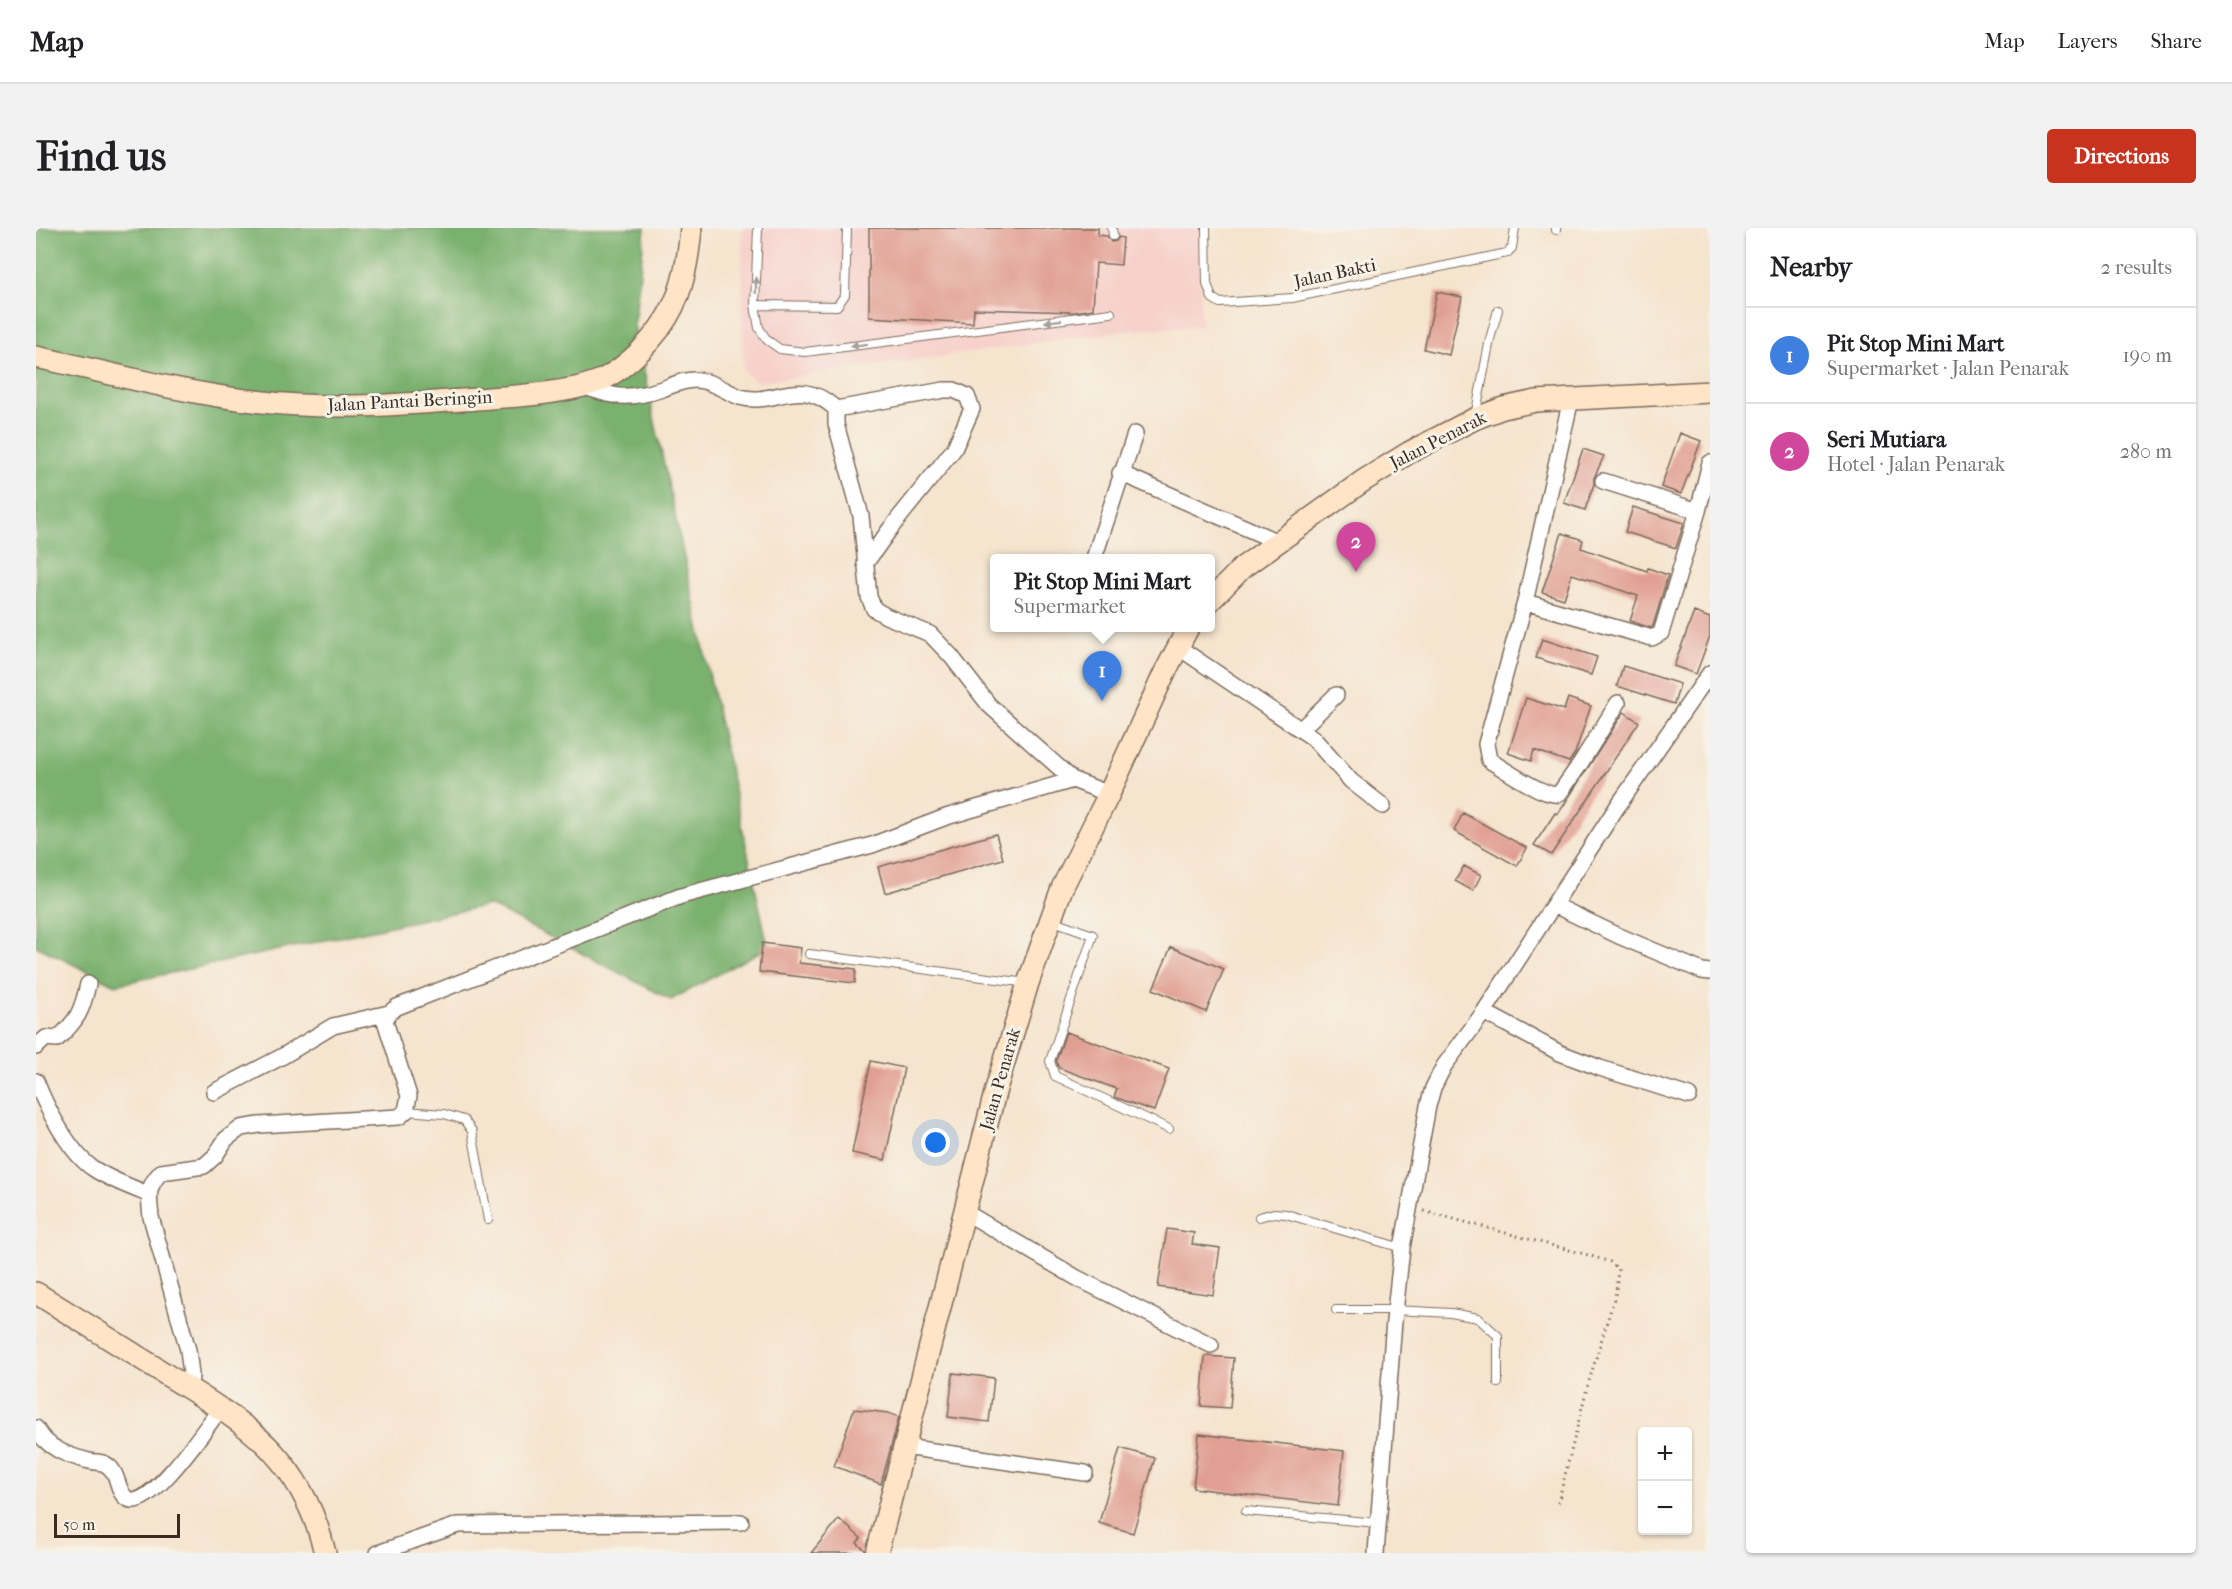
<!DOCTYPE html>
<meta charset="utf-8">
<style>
:root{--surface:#fff;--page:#f2f2f2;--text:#202124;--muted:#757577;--line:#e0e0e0;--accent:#c8321e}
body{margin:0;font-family:"IM FELL French Canon",serif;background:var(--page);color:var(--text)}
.controls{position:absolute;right:18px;bottom:18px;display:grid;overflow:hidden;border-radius:6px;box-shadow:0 2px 4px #0004}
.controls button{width:54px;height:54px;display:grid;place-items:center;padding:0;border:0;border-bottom:2px solid var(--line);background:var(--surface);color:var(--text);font:30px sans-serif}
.scale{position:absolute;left:18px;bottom:15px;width:126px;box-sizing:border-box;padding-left:6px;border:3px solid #3b2a1e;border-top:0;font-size:16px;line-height:21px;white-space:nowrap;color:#3b2a1e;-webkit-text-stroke:4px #f7f3e8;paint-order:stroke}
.you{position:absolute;left:900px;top:915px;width:21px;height:21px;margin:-15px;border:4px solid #fff;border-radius:50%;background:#1a73e8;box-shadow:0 0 0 9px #1a73e833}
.badge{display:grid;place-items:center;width:39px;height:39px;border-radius:50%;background:var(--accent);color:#fff;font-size:20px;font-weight:700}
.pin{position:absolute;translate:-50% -50px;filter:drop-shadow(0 2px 3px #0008)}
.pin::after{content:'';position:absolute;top:32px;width:21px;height:18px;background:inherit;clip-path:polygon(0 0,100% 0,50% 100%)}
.popup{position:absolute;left:954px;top:326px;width:225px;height:78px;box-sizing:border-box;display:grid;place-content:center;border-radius:6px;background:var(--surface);filter:drop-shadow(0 2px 4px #0005);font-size:20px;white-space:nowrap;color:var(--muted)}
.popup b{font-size:22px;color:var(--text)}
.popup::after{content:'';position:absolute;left:50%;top:100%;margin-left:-12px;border:12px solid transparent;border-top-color:var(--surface)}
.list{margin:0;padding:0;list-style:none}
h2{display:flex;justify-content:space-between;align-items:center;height:78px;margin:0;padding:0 24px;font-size:26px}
h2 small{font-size:20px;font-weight:400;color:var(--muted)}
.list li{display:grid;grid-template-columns:39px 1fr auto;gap:18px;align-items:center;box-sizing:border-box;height:96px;padding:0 24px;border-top:2px solid var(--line)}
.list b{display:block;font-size:22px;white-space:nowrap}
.list p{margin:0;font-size:20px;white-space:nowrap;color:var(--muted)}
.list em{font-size:20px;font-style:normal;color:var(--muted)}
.map{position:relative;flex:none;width:1674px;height:1325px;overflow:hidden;border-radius:6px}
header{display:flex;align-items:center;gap:36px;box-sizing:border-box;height:84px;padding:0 30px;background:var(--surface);border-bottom:2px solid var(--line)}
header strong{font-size:28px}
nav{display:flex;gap:33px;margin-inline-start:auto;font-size:21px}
.intro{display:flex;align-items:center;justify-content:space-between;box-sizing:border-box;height:144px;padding:0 36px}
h1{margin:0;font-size:42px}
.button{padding:15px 27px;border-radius:6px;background:var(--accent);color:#fff;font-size:21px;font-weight:700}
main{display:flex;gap:36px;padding:0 36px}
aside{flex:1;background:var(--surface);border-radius:6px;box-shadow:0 2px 4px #0004}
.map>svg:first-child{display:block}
.built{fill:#f7d0cb}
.forest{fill:#7ab16e;stroke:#5a6e46;stroke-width:1.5}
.building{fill:#e19e92}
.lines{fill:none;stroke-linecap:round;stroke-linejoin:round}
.lane-casing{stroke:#7c6b5c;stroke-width:10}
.street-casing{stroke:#7c6b5c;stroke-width:18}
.secondary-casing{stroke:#7c6b5c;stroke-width:24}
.path{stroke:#7c6b5c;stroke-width:3;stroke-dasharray:1.5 4.5;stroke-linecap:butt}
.lane{stroke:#fff;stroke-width:8}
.street{stroke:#fff;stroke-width:15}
.secondary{stroke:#ffe4c6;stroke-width:21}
.oneway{fill:#a79f9a}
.labels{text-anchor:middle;stroke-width:6;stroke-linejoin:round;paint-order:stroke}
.street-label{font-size:18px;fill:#3b2a1e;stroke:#f7f3e8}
</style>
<header>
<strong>Map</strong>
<nav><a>Map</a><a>Layers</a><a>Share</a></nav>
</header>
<div class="intro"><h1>Find us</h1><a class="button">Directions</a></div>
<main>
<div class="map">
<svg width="1674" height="1325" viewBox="0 0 1674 1325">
<rect width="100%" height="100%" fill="#f7f3e8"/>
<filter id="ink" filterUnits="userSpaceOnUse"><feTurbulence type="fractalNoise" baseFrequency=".0167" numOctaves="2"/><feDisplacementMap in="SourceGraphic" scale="12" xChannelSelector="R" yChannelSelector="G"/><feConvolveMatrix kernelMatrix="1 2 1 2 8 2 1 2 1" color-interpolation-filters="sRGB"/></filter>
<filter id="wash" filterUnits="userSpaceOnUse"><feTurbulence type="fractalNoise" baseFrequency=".008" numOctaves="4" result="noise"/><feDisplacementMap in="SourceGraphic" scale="24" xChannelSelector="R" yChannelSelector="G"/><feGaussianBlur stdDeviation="1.35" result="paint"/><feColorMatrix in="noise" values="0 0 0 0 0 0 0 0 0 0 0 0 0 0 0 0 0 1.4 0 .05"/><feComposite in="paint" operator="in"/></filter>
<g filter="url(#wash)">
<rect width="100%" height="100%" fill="#f5e4ce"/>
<path class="built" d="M706,0H1164L1165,98L1086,103L721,154L707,143Z"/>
<path class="forest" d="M0,0H609L598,97L732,719L635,772L453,677L79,757L0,718Z"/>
<g id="blocks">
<path class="building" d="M833,0H1062V7L1071,8L1075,14L1080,13L1083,9L1087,10L1085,37L1060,35L1057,81L1038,84L938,81L937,95L833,89Z
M1401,64L1426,69L1413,127L1388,121Z
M1644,205L1665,213L1645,266L1625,259Z
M1547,221L1568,228L1558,250V256L1549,282L1528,275Z
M1597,279L1648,295L1640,320L1589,304Z
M1526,305L1547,312L1545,320L1611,343L1612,340L1632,347L1617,398L1615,400L1594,393L1602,368L1536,346L1528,371L1506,364Z
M1658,384L1674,390V408L1660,446L1638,438Z
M1506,411L1561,429L1555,447L1500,430Z
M1587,438L1644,456L1638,476L1581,458Z
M1490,470L1528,482L1532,470L1555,478L1539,525L1533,534L1498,522L1495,533L1472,525Z
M1588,484L1603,494L1515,627L1498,617L1519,585L1522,586Z
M1427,585L1491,620L1481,638L1418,603Z
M960,606L967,631L849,665L842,639Z
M1428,638L1445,647L1437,663L1419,653Z
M726,715L765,720L763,735L820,741L819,755L723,744Z
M1135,719L1188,741L1170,784L1117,761Z
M1030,804L1133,841L1118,883L1078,869L1081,861L1023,840L1020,833Z
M835,833L868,840L849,932L816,925Z
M1131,1001L1158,1005L1156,1016L1184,1020L1177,1067L1122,1059Z
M1169,1128L1198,1130L1194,1180L1165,1178Z
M917,1145L958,1150L953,1194L912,1189Z
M818,1181L852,1185L863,1189L845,1256L798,1238Z
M1163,1206L1308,1223L1302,1278L1157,1260Z
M1084,1220L1119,1230L1097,1305L1063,1295Z
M803,1291L825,1310L821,1315L829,1322V1325H775Z"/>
</g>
</g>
<g filter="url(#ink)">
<use href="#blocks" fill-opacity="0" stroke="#7c6b5c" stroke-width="1.5"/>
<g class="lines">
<g class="lane-casing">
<path id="lane" d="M722,0L719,77L723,100L731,112L744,121L769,124L1075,85
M1076,0L1077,8
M1170,0L1171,56L1176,70L1184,75L1256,70L1471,25L1476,20L1479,0
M1520,2V0
M719,77L801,78L809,67L811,0
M1439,189L1454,111L1462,82
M1015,692L1057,707L1014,833L1019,848L1133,901
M773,726L991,755
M370,883L408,886L428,892L436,903L452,992
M1223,989L1238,985L1250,986L1366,1020
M1300,1082H1359L1415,1085L1442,1090L1462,1108V1155
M1210,1283L1342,1295"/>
</g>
<g class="street-casing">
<path id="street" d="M546,158C579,170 592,172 626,161C637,157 649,151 661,152C677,153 690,164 704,169C740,179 762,146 800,181V196L825,288L833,369L838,381L850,388L894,406L915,428L953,477L1037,552L1073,566
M1535,171L1489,374L1450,516L1453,532C1466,540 1509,570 1523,566L1542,539L1582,475
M800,181L908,162H918L931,168L936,181L918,221L854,301L829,336
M1084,245L1242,314
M1567,253L1662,283
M1058,330L1099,206
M1489,374L1616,410L1625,405L1662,283L1674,235
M1142,419L1277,510L1315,553L1347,578
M1265,501L1300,467
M1518,677L1583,708L1666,743L1674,744
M1448,784L1524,825L1564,840L1653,868
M0,819L10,810L21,811C42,792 46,783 52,756
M0,853C10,879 34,926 58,941C75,952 94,959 112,966
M178,864L247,828L297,798L353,785
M929,984L1041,1050L1175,1117
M154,1161L155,1146L152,1122L115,989C113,968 110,960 125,944L168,938L179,928L190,911L205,900L223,897L363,889L370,883L373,868L349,793L353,785L361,779L645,668L836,617L910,589L1037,552
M0,1200C10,1220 32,1228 53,1233C57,1234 62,1234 67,1235C85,1242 79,1265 92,1271C114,1283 171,1198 184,1181
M869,1219L1049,1245
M342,1325L422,1297L705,1294
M1340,1325L1358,1093L1366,1020L1392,878L1397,860L1408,838L1448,784L1581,579L1674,445"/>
</g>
<g class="secondary-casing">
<path id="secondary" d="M0,129C71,144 146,165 218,173C296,183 375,176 453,170C485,168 547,164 573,148C602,130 630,99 642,67C650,46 653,22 655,0
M1174,373L1207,339L1327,253L1374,224L1438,191L1467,180L1500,173L1674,164
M0,1065C44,1092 88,1120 131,1147C164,1167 212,1196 238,1225C264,1254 280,1287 289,1325
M841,1325L960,861L992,755L1026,660L1073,566L1128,446L1152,400"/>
</g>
<path class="path" d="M1388,983L1552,1027L1574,1034L1582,1041L1580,1064L1551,1160L1522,1275"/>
<use href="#lane" class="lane"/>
<use href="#street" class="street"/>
<use href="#secondary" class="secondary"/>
</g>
<defs><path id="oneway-solid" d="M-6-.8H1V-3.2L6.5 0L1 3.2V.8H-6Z" transform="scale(1.5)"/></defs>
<g class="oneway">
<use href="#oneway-solid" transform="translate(720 57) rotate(-88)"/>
<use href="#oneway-solid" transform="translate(1017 93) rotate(173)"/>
<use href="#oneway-solid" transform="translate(823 117) rotate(173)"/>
</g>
</g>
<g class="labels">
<g class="street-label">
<text transform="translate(1299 45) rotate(-12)" y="6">Jalan Bakti</text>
<text transform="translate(374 173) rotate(-3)" y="6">Jalan Pantai Beringin</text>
<text transform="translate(1402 212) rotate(-27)" y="6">Jalan Penarak</text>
<text transform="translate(964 851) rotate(-74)" y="6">Jalan Penarak</text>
</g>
</g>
</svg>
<div class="controls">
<button>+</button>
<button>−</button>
</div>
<div class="scale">50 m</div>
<div class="you"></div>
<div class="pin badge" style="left:1066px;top:473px;background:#3f7fe0">1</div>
<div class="popup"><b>Pit Stop Mini Mart</b>Supermarket</div>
<div class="pin badge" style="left:1320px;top:344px;background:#d1479c">2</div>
</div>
<aside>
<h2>Nearby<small>2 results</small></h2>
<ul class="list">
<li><span class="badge" style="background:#3f7fe0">1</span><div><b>Pit Stop Mini Mart</b><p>Supermarket · Jalan Penarak</p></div><em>190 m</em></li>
<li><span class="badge" style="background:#d1479c">2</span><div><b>Seri Mutiara</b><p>Hotel · Jalan Penarak</p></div><em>280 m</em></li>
</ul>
</aside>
</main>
